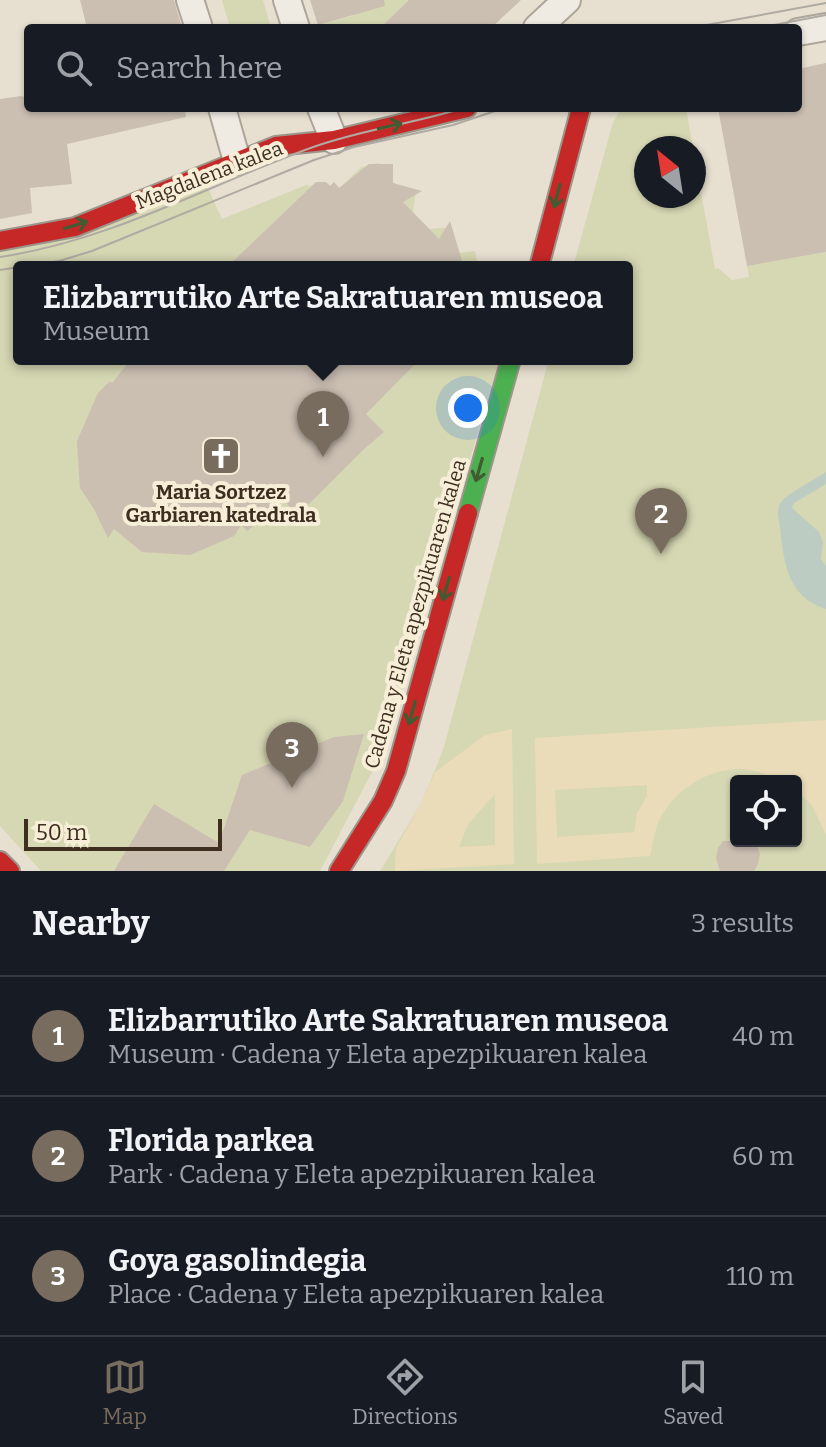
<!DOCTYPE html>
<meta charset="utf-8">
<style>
:root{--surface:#171b24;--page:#20242c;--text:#f1f3f6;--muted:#9ea1a6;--line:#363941;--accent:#786c5e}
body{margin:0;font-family:Bitter,serif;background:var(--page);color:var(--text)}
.controls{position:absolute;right:24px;bottom:24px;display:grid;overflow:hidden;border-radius:8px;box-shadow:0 2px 6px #0004}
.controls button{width:72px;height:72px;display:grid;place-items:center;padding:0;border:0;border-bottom:2px solid var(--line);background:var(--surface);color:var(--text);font:40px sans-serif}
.compass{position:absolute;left:634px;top:136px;width:72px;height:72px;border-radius:50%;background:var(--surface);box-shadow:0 2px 6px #0004;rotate:330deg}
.scale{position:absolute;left:24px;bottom:20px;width:198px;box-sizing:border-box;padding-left:8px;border:4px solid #3d2e20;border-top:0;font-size:22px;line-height:28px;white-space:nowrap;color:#3d2e20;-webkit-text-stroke:6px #f7eed8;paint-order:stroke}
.you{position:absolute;left:468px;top:408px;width:28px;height:28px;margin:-20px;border:6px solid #fff;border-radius:50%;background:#1a73e8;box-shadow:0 0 0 12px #1a73e833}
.badge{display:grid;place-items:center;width:52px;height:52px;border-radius:50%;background:var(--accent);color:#fff;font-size:26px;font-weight:700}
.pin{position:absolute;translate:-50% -66px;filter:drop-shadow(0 2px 4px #0008)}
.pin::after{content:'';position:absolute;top:42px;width:28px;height:24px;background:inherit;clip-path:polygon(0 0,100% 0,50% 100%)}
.popup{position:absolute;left:13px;top:261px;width:620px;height:104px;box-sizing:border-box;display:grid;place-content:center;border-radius:8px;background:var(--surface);filter:drop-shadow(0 2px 6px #0005);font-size:26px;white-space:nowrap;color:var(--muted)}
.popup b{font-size:30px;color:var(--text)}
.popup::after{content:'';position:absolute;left:50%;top:100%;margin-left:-16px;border:16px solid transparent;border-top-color:var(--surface)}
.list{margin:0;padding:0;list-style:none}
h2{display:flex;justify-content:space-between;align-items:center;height:104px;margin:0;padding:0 32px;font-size:34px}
h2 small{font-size:26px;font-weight:400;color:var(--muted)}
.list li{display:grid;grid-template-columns:52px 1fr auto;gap:24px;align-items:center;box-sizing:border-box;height:120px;padding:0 32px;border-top:2px solid var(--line)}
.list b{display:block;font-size:30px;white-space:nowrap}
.list p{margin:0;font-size:26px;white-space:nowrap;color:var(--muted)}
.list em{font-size:26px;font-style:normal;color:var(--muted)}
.icon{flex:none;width:44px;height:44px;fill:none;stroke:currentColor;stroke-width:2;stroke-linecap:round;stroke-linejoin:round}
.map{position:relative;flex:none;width:826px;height:871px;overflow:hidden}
.search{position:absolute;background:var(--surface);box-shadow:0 2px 6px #0004;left:24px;right:24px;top:24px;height:88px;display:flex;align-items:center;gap:20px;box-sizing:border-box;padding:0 28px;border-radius:8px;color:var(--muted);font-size:30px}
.sheet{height:464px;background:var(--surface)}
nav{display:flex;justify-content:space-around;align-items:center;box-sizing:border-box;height:112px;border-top:2px solid var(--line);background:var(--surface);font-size:22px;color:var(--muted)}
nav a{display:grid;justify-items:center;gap:4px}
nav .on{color:var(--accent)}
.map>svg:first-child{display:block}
.green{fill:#d6d7b3;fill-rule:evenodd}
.sand{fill:#eadcb9;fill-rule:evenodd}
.water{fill:#bcccc2}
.building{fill:#cbbfb2}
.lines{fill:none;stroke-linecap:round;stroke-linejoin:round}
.street-casing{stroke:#ada599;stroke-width:30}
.fast-casing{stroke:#9c958a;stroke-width:22}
.jam-casing{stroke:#9c958a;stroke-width:22}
.street{stroke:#efebe3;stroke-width:26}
.fast{stroke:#4caf50;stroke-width:18}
.jam{stroke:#c62828;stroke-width:18}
.tram{stroke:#afaaa2;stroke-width:2}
.oneway{stroke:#425b31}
.labels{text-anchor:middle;stroke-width:8;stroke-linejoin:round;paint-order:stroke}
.street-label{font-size:20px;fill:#3d2e20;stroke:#f7eed8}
.poi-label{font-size:20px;font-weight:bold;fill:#3d2e20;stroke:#f7eed8}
</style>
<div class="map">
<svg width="826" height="871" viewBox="0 0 826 871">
<rect width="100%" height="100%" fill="#e7e0d1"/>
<path class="green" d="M222,0H263L271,28H230Z
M369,0H417L380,28H318V25L355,15Z
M622,108H686L693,148H646V196H694V153L715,269L718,268L732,280L749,277L747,266L826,252V871H380L422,802L443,750L549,359H627V267H573L613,122ZM736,781H796V841H736Z
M378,163L384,165L389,182L397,190H416L413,212L429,229L452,227L453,232L451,234L458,253L475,251L477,262L510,267H19V359H500L388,733L372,772L320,871H41L0,826V249L206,184L222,219L306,185L311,186L316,182L324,186L327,183L330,186L334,182L340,188L361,167Z"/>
<path class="sand" d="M826,720V835L812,805L796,790V781C775,781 756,767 735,769C703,771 668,795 657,826C654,835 652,846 650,856L537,864L535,738ZM647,785V796L637,813L634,832L557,837L555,790Z
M512,729L514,864L395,871L396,848L422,802L435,772L485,735ZM495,794V845L459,847L468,824Z"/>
<path class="water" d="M826,472V484L794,503L792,508L819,532L823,542L821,559L826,566V609C787,597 784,562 780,528C779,520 776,511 780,504C784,495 816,479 826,472Z"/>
<path class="building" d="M80,0H174L182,28H87Z
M310,0H384L385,6L318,25Z
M409,0H521L491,28H380Z
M826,63V252L747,266L718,108H798V69Z
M21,96L28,98V108H185L186,117L67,144L72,184L30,188L32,213L0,219V99Z
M369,164H393V183L422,191L403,202L439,239L450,221L464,267H227L316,182H326L330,186L334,182L339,188Z
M137,359H420L366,414L384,432L363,450L298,515L284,501L247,531L241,525L234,536L190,555L142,552L114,529L108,538L94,509L80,488L77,441L98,393L110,381L112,383L128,363L131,365Z
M364,734L343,801L310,847L250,830L224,871H114L154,804L219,843L242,775L334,737Z
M723,841H755L760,854L758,864L754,871H720L716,858L718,848Z"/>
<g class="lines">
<g class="street-casing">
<path id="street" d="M190,0L199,28
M287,0L296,28
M537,28L567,0
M798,32L826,27
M222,108L237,161
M321,108L334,140"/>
</g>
<g class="fast-casing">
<path id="fast" d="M468,513L511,359"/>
</g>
<g class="jam-casing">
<path id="jam" d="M0,241L75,227L276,146L334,140L467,108
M539,267L581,108
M0,861L10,871
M339,871L383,801L396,771L468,513"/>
</g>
<use href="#street" class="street"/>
<use href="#fast" class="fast"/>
<use href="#jam" class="jam"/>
<path class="tram" d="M690,28L826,3
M758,28L826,15
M0,257C108,241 203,188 305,150C356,131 411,124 464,108
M22,267L59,261L92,251L314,160L354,147L453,125L504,108
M0,270L19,267"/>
</g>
<defs><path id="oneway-shaft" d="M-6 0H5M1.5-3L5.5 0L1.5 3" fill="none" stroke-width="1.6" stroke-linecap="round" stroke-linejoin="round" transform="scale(2)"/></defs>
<g class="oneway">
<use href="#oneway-shaft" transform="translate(390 126) rotate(-13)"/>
<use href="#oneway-shaft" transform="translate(557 196) rotate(104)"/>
<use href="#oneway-shaft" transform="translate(76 225) rotate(-17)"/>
<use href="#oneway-shaft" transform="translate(479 470) rotate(106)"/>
<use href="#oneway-shaft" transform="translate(446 589) rotate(106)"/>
<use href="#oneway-shaft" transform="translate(412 713) rotate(105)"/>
</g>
<defs>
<g id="church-square" transform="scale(2)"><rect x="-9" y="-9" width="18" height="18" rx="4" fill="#786c5e" stroke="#f7eed8"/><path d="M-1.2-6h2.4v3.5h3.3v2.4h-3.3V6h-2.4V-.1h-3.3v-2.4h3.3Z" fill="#fff"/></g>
</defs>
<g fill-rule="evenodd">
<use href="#church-square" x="221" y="456"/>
</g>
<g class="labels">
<g class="street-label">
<text transform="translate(209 175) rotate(-21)" y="7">Magdalena kalea</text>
<text transform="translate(415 614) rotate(-74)" y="7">Cadena y Eleta apezpikuaren kalea</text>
</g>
<g class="poi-label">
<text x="221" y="499">Maria Sortzez<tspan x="221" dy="23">Garbiaren katedrala</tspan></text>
</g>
</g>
</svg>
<div class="controls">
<button><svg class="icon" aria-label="locate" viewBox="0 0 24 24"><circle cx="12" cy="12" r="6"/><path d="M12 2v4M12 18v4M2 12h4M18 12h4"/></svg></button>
</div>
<svg class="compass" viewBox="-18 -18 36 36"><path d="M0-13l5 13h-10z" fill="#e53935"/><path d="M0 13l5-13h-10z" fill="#9ea1a6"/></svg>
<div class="scale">50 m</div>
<div class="you"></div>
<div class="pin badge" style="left:323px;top:457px">1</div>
<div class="popup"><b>Elizbarrutiko Arte Sakratuaren museoa</b>Museum</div>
<div class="pin badge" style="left:661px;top:554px">2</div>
<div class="pin badge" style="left:292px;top:788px">3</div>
<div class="search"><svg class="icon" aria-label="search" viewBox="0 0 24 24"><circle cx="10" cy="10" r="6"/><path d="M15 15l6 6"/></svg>Search here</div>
</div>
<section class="sheet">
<h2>Nearby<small>3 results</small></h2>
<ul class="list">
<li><span class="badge">1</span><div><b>Elizbarrutiko Arte Sakratuaren museoa</b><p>Museum · Cadena y Eleta apezpikuaren kalea</p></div><em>40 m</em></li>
<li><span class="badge">2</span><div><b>Florida parkea</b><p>Park · Cadena y Eleta apezpikuaren kalea</p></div><em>60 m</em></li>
<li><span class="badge">3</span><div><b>Goya gasolindegia</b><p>Place · Cadena y Eleta apezpikuaren kalea</p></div><em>110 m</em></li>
</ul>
</section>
<nav>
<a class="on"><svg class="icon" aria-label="map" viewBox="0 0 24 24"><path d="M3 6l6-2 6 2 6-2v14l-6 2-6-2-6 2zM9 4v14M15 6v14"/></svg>Map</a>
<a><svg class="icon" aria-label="directions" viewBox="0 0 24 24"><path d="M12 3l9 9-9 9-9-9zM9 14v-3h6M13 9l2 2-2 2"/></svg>Directions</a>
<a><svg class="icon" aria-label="saved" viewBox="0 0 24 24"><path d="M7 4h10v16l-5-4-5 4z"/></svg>Saved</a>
</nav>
